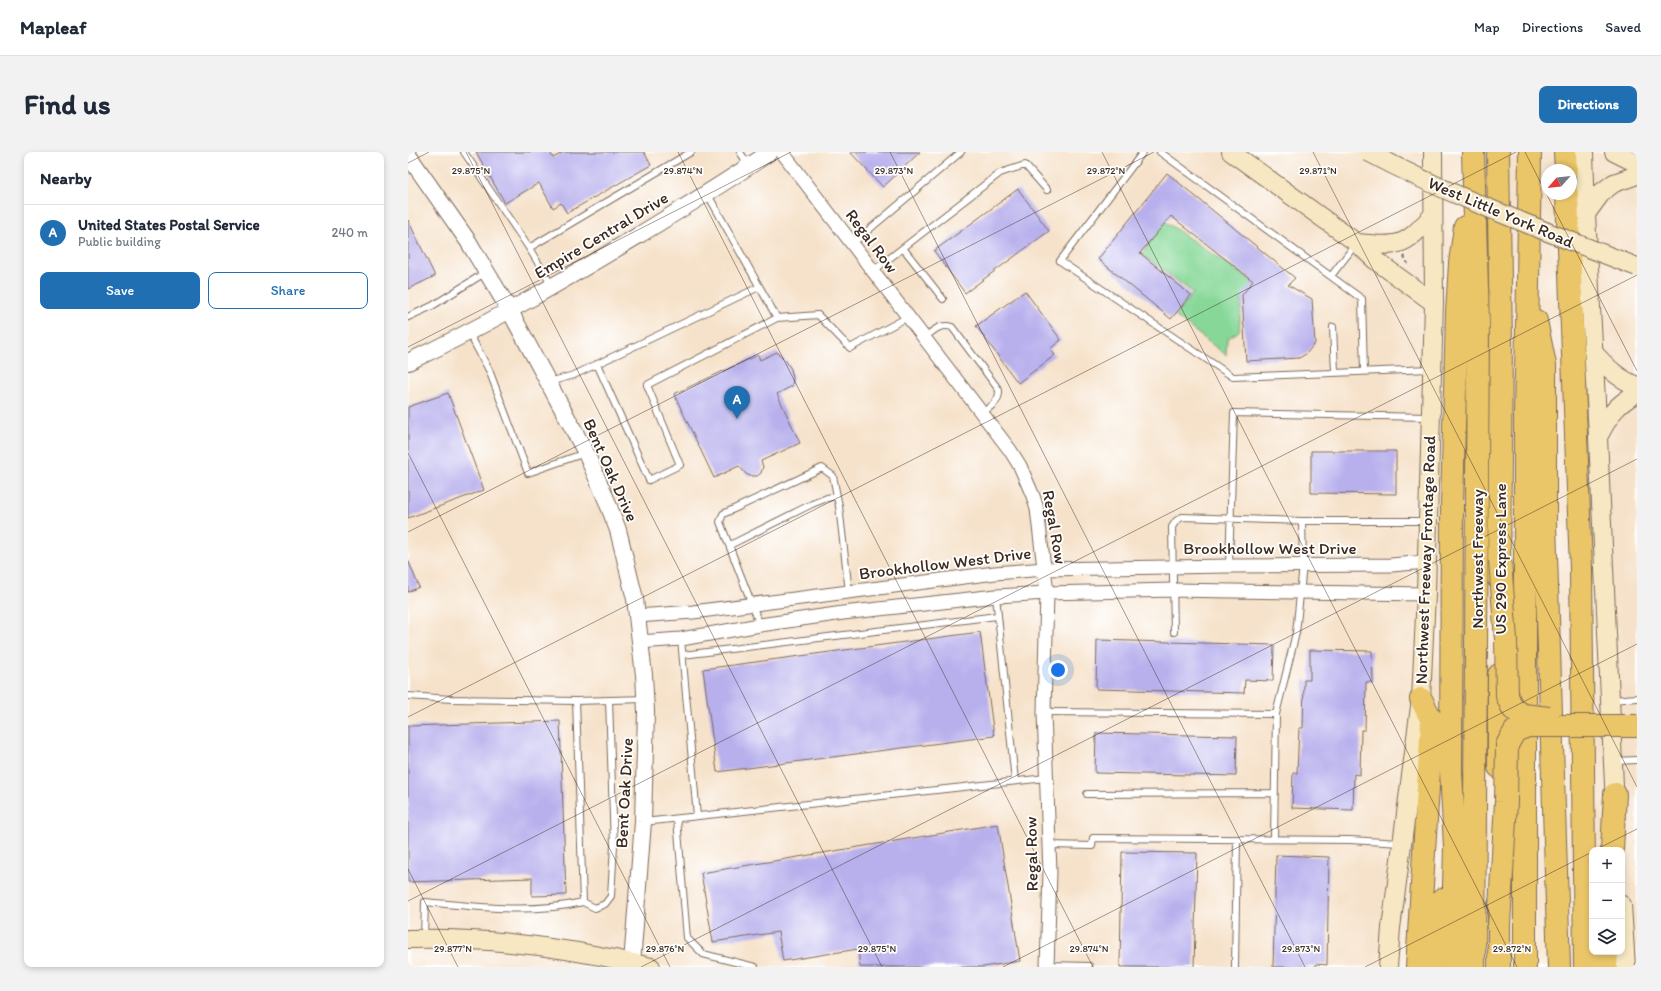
<!DOCTYPE html>
<meta charset="utf-8">
<style>
:root{--surface:#fff;--page:#f2f2f3;--text:#1f2937;--muted:#747a83;--line:#e0e1e3;--accent:#1f6fb2}
body{margin:0;font-family:Itim,sans-serif;background:var(--page);color:var(--text)}
.controls{position:absolute;right:12px;bottom:12px;display:grid;overflow:hidden;border-radius:8px;box-shadow:0 2px 6px #0003}
.controls button{width:36px;height:36px;display:grid;place-items:center;padding:0;border:0;border-bottom:1px solid var(--line);background:var(--surface);color:var(--text);font:20px sans-serif}
.compass{position:absolute;left:1133px;top:12px;width:36px;height:36px;border-radius:50%;background:var(--surface);box-shadow:0 2px 6px #0003;rotate:243deg}
.you{position:absolute;left:650px;top:518px;width:14px;height:14px;margin:-10px;border:3px solid #fff;border-radius:50%;background:#1a73e8;box-shadow:0 0 0 6px #1a73e833}
.badge{display:grid;place-items:center;width:26px;height:26px;border-radius:50%;background:var(--accent);color:#fff;font-size:13px;font-weight:700}
.pin{position:absolute;translate:-50% -33px;filter:drop-shadow(0 1px 2px #0008)}
.pin::after{content:'';position:absolute;top:21px;width:14px;height:12px;background:inherit;clip-path:polygon(0 0,100% 0,50% 100%)}
.list{margin:0;padding:0;list-style:none}
h2{display:flex;justify-content:space-between;align-items:center;height:52px;margin:0;padding:0 16px;font-size:17px}
h2 small{font-size:13px;font-weight:400;color:var(--muted)}
.list li{display:grid;grid-template-columns:26px 1fr auto;gap:12px;align-items:center;box-sizing:border-box;height:56px;padding:0 16px;border-top:1px solid var(--line)}
.list b{display:block;font-size:15px;white-space:nowrap}
.list p{margin:0;font-size:13px;white-space:nowrap;color:var(--muted)}
.list em{font-size:13px;font-style:normal;color:var(--muted)}
.actions{display:flex;gap:8px;padding:12px 16px}
.actions a{flex:1;padding:9px 0;border:1px solid var(--accent);border-radius:8px;text-align:center;font-size:14px;color:var(--accent)}
.actions .main{background:var(--accent);color:#fff}
.icon{flex:none;width:22px;height:22px;fill:none;stroke:currentColor;stroke-width:2;stroke-linecap:round;stroke-linejoin:round}
.map{position:relative;flex:none;width:1229px;height:815px;overflow:hidden;border-radius:8px}
header{display:flex;align-items:center;gap:24px;box-sizing:border-box;height:56px;padding:0 20px;background:var(--surface);border-bottom:1px solid var(--line)}
header strong{font-size:19px}
nav{display:flex;gap:22px;margin-inline-start:auto;font-size:14px}
.intro{display:flex;align-items:center;justify-content:space-between;box-sizing:border-box;height:96px;padding:0 24px}
h1{margin:0;font-size:28px}
.button{padding:10px 18px;border-radius:8px;background:var(--accent);color:#fff;font-size:14px;font-weight:700}
main{display:flex;gap:24px;padding:0 24px}
aside{flex:1;background:var(--surface);border-radius:8px;box-shadow:0 2px 6px #0003}
.map>svg:first-child{display:block}
.green{fill:#87d898;stroke:#61815b}
.building{fill:#b8b0ed}
.lines{fill:none;stroke-linecap:round;stroke-linejoin:round}
.service-casing{stroke:#7c6a5a;stroke-width:8}
.minor-casing{stroke:#7c6a5a;stroke-width:15}
.tertiary-casing{stroke:#7c6a5a;stroke-width:18}
.secondary-casing{stroke:#7c6a5a;stroke-width:20}
.motorway-casing{stroke:#7c6a5a;stroke-width:24}
.path{stroke:#7c6a5a;stroke-width:2;stroke-dasharray:3 3;stroke-linecap:butt}
.service{stroke:#fff;stroke-width:6}
.minor{stroke:#fff;stroke-width:13}
.tertiary{stroke:#fff;stroke-width:16}
.secondary{stroke:#f7e8c3;stroke-width:18}
.motorway{stroke:#ebc669;stroke-width:22}
.secondary-bridge-casing{stroke:#7c6a5a;stroke-width:20;stroke-linecap:butt}
.motorway-bridge-casing{stroke:#7c6a5a;stroke-width:24;stroke-linecap:butt}
.secondary-bridge{stroke:#f7e8c3;stroke-width:18}
.motorway-bridge{stroke:#ebc669;stroke-width:22}
.ticks{fill:none;stroke:#3b2a1e;stroke-width:1;stroke-opacity:0.45}
.labels{text-anchor:middle;stroke-width:3.5;stroke-linejoin:round;paint-order:stroke}
.street-label{font-size:17px;fill:#3b2a1e;stroke:#fff}
.ticks-label{font-size:10px;text-anchor:middle;fill:#3b2a1e;stroke:#fff;stroke-width:3.5;stroke-linejoin:round;paint-order:stroke}
</style>
<header>
<strong>Mapleaf</strong>
<nav><a>Map</a><a>Directions</a><a>Saved</a></nav>
</header>
<div class="intro"><h1>Find us</h1><a class="button">Directions</a></div>
<main>
<aside>
<h2>Nearby<small></small></h2>
<ul class="list">
<li><span class="badge">A</span><div><b>United States Postal Service</b><p>Public building</p></div><em>240 m</em></li>
</ul>
<div class="actions"><a class="main">Save</a><a>Share</a></div>
</aside>
<div class="map">
<svg width="1229" height="815" viewBox="0 0 1229 815">
<rect width="100%" height="100%" fill="#fff"/>
<filter id="ink" filterUnits="userSpaceOnUse"><feTurbulence type="fractalNoise" baseFrequency=".025" numOctaves="2"/><feDisplacementMap in="SourceGraphic" scale="8" xChannelSelector="R" yChannelSelector="G"/><feConvolveMatrix kernelMatrix="1 2 1 2 8 2 1 2 1" color-interpolation-filters="sRGB"/></filter>
<filter id="wash" filterUnits="userSpaceOnUse"><feTurbulence type="fractalNoise" baseFrequency=".012" numOctaves="4" result="noise"/><feDisplacementMap in="SourceGraphic" scale="16" xChannelSelector="R" yChannelSelector="G"/><feGaussianBlur stdDeviation="0.9" result="paint"/><feColorMatrix in="noise" values="0 0 0 0 0 0 0 0 0 0 0 0 0 0 0 0 0 1.4 0 .05"/><feComposite in="paint" operator="in"/></filter>
<g filter="url(#wash)">
<rect width="100%" height="100%" fill="#f6e2ca"/>
<path class="green" d="M756,69L848,132L843,143L834,145L831,179L819,187L818,203L767,164L785,141L734,102Z"/>
<g id="blocks">
<path class="building" d="M68,0H142L145,6L156,0H236L243,13L159,61L153,51L145,56L131,31L97,51Z
M442,0H512L475,35Z
M759,21L887,126L880,133L904,147L907,191L898,202L891,206L838,209L834,143L845,129L763,64L732,101L783,143L763,167L690,107Z
M610,37L641,79L557,141L526,99Z
M0,68L27,124L0,137Z
M617,139L653,188L642,197L647,203L610,231L568,174Z
M369,200L378,209L383,217L385,226L384,234L369,242L392,291L353,309L355,315L353,321L349,324H342L338,322L331,314L306,326L266,242L350,203L352,208Z
M40,241L76,338L0,366V255Z
M903,299H988V342L903,341Z
M0,408L11,435L0,440Z
M572,480L586,584L309,620L295,517Z
M689,488L866,493L865,529L837,528L836,541L688,537Z
M902,498L964,499L965,530H958L957,578H953L952,623L946,622L945,658L884,656L885,621H889L891,576H895L896,528H902Z
M152,569L158,743L124,744V726L0,730V574Z
M688,581L829,584L828,624L687,621Z
M590,672L612,809L575,815H452L450,797L375,809L370,780L305,790L293,721Z
M714,700L789,701L786,815H712Z
M868,703L921,705L919,813L908,812V815H865Z"/>
</g>
</g>
<g filter="url(#ink)">
<use href="#blocks" fill-opacity="0" stroke="#7c6a5a" stroke-width="1"/>
<g class="lines">
<g class="service-casing">
<path id="service" d="M56,0L121,96L283,0
M332,0L341,14
M735,0L652,109L825,225L1022,217
M752,0L954,147L956,219
M299,41L369,166L410,163L442,196L500,165
M444,92L553,0
M121,96L144,134
M495,96L535,147
M465,119L592,21L617,13L639,38
M923,124L948,92
M0,165L24,154L78,120
M925,175L927,220
M61,181L81,218L120,321L177,301
M516,186C525,179 532,171 544,175L591,238C592,250 582,255 574,261
M189,212L241,328L272,313L239,233L369,166
M141,230L166,223L351,135
M322,393L404,352L419,346L429,344
M821,414L826,261L1022,265
M588,444L607,629
M352,473L312,370L315,362L414,316L425,324L431,354L441,440
M766,480L764,375L768,369L774,365L894,369H1018
M273,487L289,664
M275,503L589,464
M0,544L43,547L168,549
M1204,548L1229,546
M636,560L868,562
M1207,609L1229,608
M679,642L866,641
M269,667L279,786L295,802L347,815
M236,670L638,626
M866,687L868,562L888,481L895,413L894,369
M641,693L684,694L685,686L942,688L993,691
M175,750L187,756L197,752L203,744L206,694L201,548
M16,785L17,750C69,755 123,762 175,750L168,549L237,547
M639,813L681,814
M827,815L829,687"/>
</g>
<g class="minor-casing">
<path id="minor" d="M374,0L602,298L612,314L625,344L629,357L639,441L636,560L642,720L639,815
M229,464L285,460L587,421L636,417L821,414L983,413L1019,410
M231,490L273,487L352,473L435,461L588,444L639,441L765,438L1018,442"/>
</g>
<g class="tertiary-casing">
<path id="tertiary" d="M0,3L60,89L102,159L178,301L198,347L210,378L227,447L236,523L238,560L235,670L224,811
M0,210C81,172 155,129 231,83C275,56 320,29 362,0"/>
</g>
<g class="secondary-casing">
<path id="secondary" d="M823,0L949,91L967,108L1026,151
M1176,0L1178,62L1190,285L1207,655
M1206,0L1224,9L1229,13
M1178,62L1194,40L1206,31L1229,23
M949,91C993,95 995,95 1025,63
M1185,200C1199,215 1210,227 1229,234
M1190,285C1202,263 1206,254 1229,241
M1214,753L1218,815
M0,787C81,785 164,796 243,815
M980,815L983,776L1013,547L1018,442L1026,151L1025,0"/>
</g>
<g class="motorway-casing">
<path id="motorway" d="M1065,0L1070,171L1066,815
M1090,0L1093,190L1091,427
M1157,0L1158,18
M1159,42L1173,417L1177,815
M1128,169L1137,213V371L1151,815
M1091,615V523
M1204,698L1207,642
M1091,753V815
M1009,815L1024,569L1013,547
M1022,815L1033,762L1034,747
M1044,815L1047,694L1043,619L1044,353L1049,160L1052,111L1057,75
M1117,815V262L1120,132L1122,0
M1198,815L1199,800"/>
</g>
<path class="path" d="M996,104L1001,114"/>
<use href="#service" class="service"/>
<use href="#minor" class="minor"/>
<use href="#tertiary" class="tertiary"/>
<use href="#secondary" class="secondary"/>
<use href="#motorway" class="motorway"/>
<g class="secondary-bridge-casing">
<path id="secondary-bridge" d="M960,0C1046,46 1138,79 1229,115"/>
</g>
<g class="motorway-bridge-casing">
<path id="motorway-bridge" d="M1092,408L1098,488L1099,544L1105,557L1115,563L1141,566
M1091,773L1098,650L1099,593L1107,579L1120,574H1229"/>
</g>
<use href="#secondary-bridge" class="secondary-bridge"/>
<use href="#motorway-bridge" class="motorway-bridge"/>
</g>
</g>
<path class="ticks" d="M58,0L474,815M270,0L685,815M482,0L897,815M694,0L1109,815M905,0L1229,635M1117,0L1229,219M0,11L21,0M0,195L383,0M0,301L262,815M0,380L746,0M0,565L1108,0M1187,698L1229,677M0,717L50,815M0,749L1229,123M233,815L1229,307M595,815L1229,492M957,815L1184,700"/>
<g class="labels">
<g class="street-label">
<text transform="translate(1093 60) rotate(23)" y="6">West Little York Road</text>
<text transform="translate(193 83) rotate(-31)" y="6">Empire Central Drive</text>
<text transform="translate(464 89) rotate(53)" y="6">Regal Row</text>
<text transform="translate(203 318) rotate(66)" y="6">Bent Oak Drive</text>
<text transform="translate(647 375) rotate(80)" y="6">Regal Row</text>
<text x="862" y="402">Brookhollow West Drive</text>
<text transform="translate(1069 407) rotate(-90)" y="6">Northwest Freeway</text>
<text transform="translate(1092 407) rotate(-90)" y="6">US 290 Express Lane</text>
<text transform="translate(1017 408) rotate(-88)" y="6">Northwest Freeway Frontage Road</text>
<text transform="translate(537 411) rotate(-7)" y="6">Brookhollow West Drive</text>
<text transform="translate(216 641) rotate(-87)" y="6">Bent Oak Drive</text>
<text transform="translate(623 702) rotate(-91)" y="6">Regal Row</text>
</g>
</g>
<g class="ticks-label">
<text x="63" y="22">29.875°N</text>
<text x="275" y="22">29.874°N</text>
<text x="486" y="22">29.873°N</text>
<text x="698" y="22">29.872°N</text>
<text x="910" y="22">29.871°N</text>
<text x="45" y="800">29.877°N</text>
<text x="257" y="800">29.876°N</text>
<text x="469" y="800">29.875°N</text>
<text x="681" y="800">29.874°N</text>
<text x="893" y="800">29.873°N</text>
<text x="1104" y="800">29.872°N</text>
</g>
</svg>
<div class="controls">
<button>+</button>
<button>−</button>
<button><svg class="icon" aria-label="layers" viewBox="0 0 24 24"><path d="M12 4l9 5-9 5-9-5zM3 14l9 5 9-5"/></svg></button>
</div>
<svg class="compass" viewBox="-18 -18 36 36"><path d="M0-13l5 13h-10z" fill="#e53935"/><path d="M0 13l5-13h-10z" fill="#747a83"/></svg>
<div class="you"></div>
<div class="pin badge" style="left:329px;top:267px">A</div>
</div>
</main>
